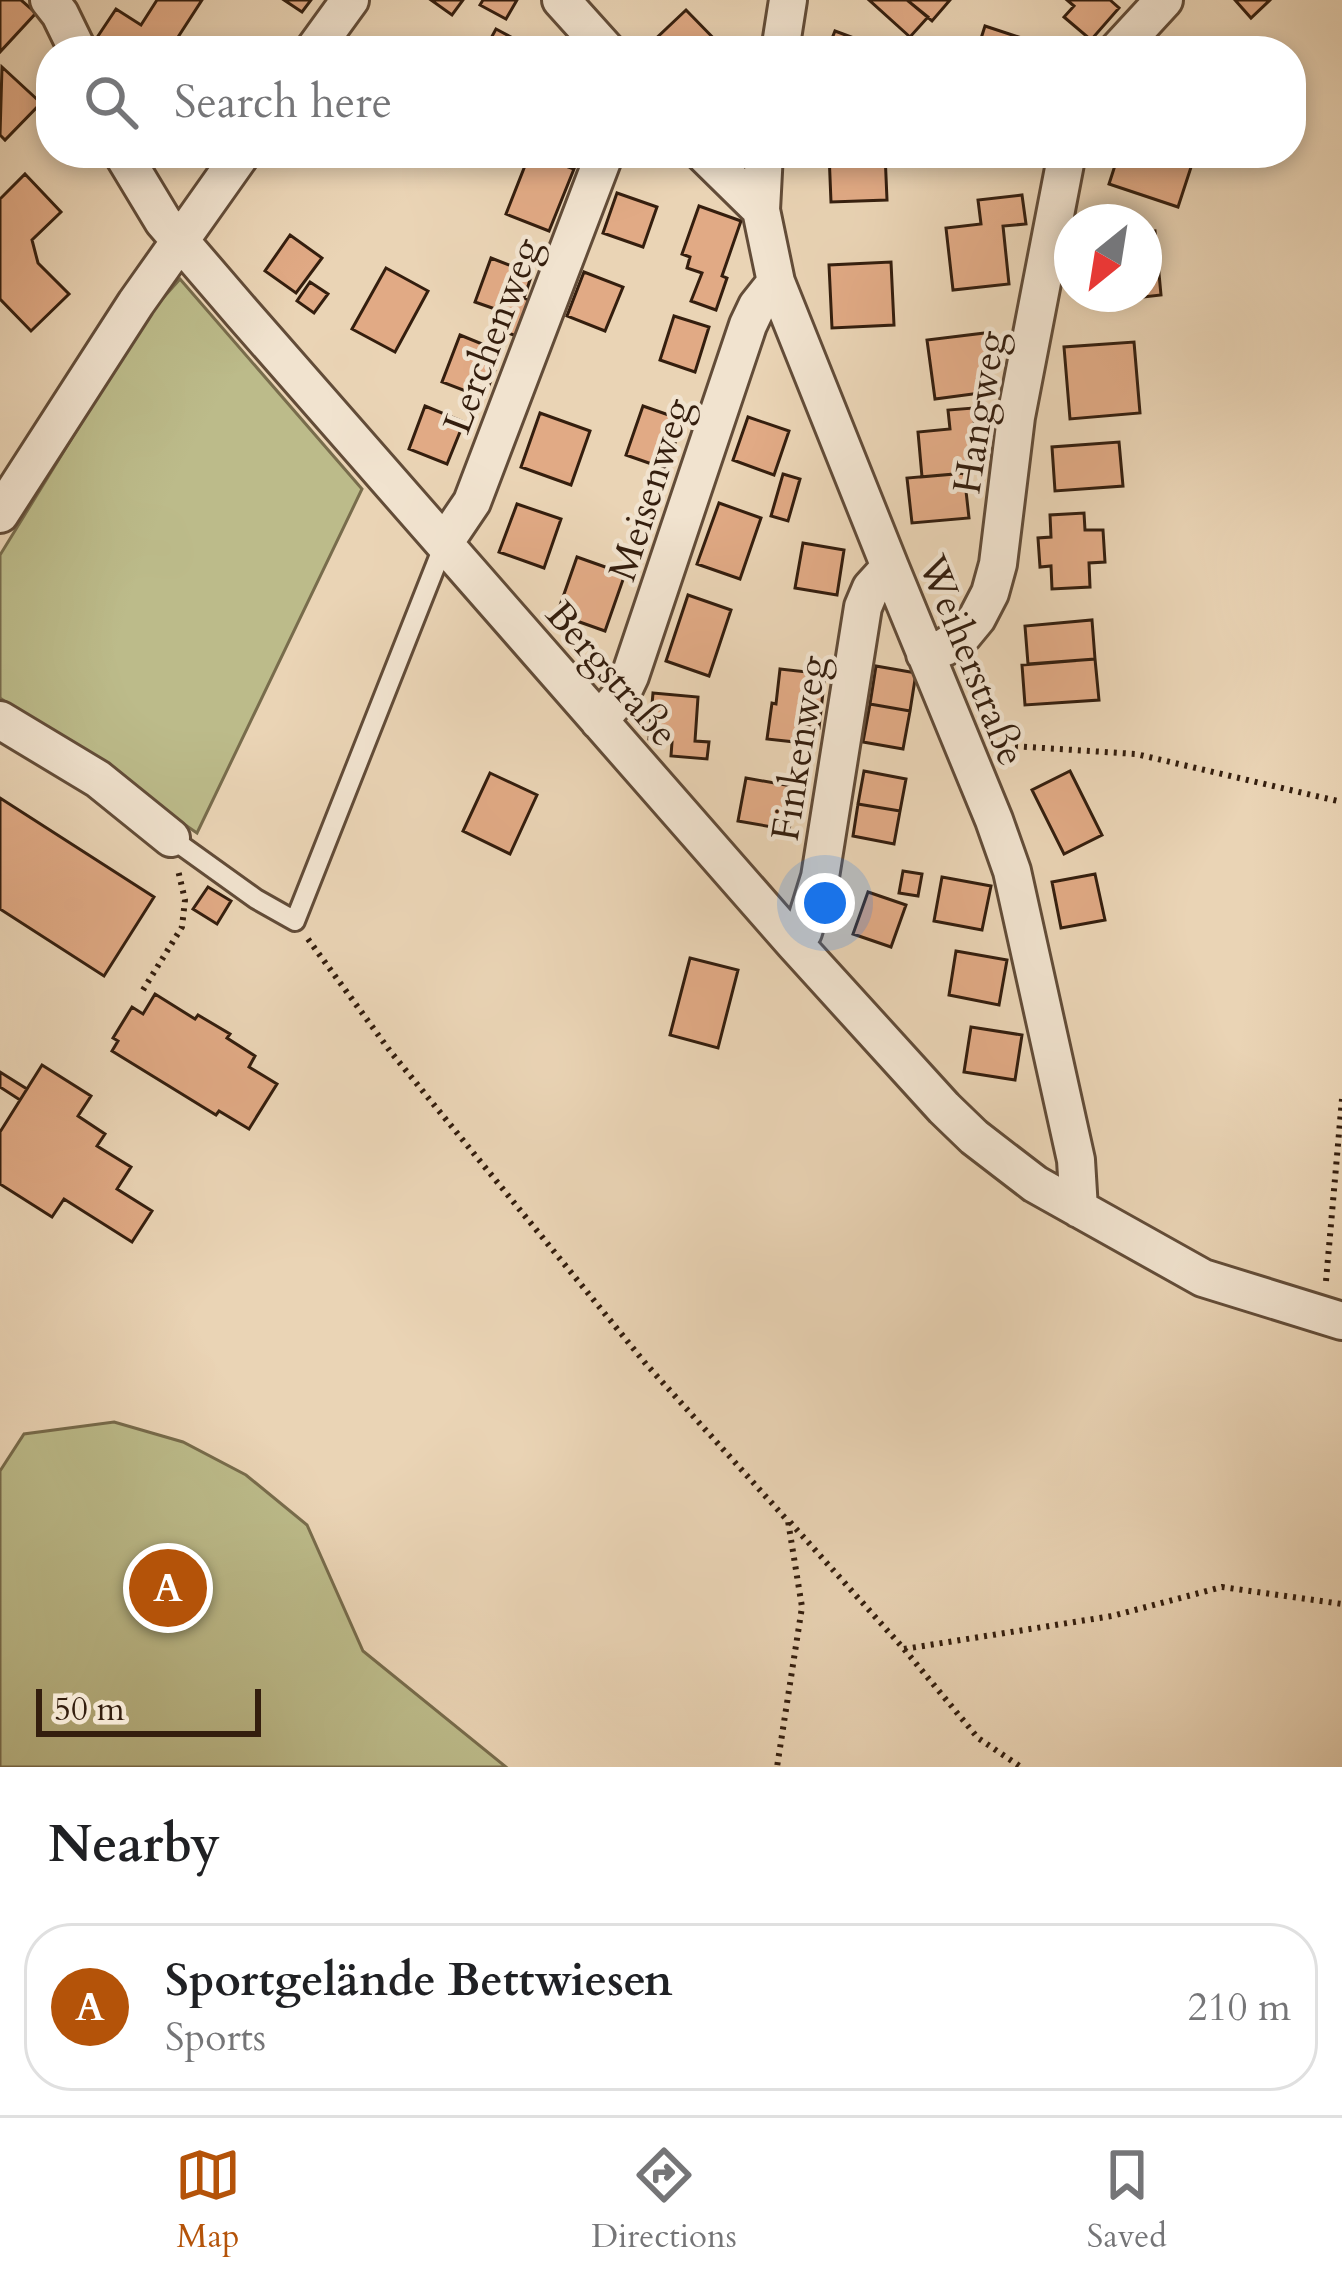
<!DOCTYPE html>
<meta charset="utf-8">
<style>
:root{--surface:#fff;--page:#f6f6f6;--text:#202124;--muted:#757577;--line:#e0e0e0;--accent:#b45309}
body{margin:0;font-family:Cardo,serif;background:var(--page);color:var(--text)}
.compass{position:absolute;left:1054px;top:204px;width:108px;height:108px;border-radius:50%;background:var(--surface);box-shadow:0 6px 18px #0003;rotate:210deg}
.scale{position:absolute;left:36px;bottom:30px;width:225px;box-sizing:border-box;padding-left:12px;border:6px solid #341e0e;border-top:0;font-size:33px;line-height:42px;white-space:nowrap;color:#341e0e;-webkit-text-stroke:9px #f1e3cf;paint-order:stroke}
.you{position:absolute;left:825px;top:903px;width:42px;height:42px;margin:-30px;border:9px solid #fff;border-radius:50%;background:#1a73e8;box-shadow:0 0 0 18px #1a73e833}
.badge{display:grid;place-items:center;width:78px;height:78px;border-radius:50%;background:var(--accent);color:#fff;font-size:39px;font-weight:700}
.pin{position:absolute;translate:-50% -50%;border:6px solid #fff;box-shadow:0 3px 12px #0006}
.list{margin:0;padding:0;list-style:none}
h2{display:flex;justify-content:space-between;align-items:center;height:156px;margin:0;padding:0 48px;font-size:51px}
h2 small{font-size:39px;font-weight:400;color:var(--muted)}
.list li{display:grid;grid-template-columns:78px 1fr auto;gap:36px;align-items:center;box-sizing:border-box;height:168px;margin:0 24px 24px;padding:0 24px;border:3px solid var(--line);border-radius:48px}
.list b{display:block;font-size:45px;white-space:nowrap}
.list p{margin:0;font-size:39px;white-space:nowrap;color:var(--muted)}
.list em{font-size:39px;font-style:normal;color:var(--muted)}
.icon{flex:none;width:66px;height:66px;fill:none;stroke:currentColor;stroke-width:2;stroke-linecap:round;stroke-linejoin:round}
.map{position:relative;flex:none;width:1342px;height:1767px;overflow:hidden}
.search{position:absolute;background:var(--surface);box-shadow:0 6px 18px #0003;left:36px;right:36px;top:36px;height:132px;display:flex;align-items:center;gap:30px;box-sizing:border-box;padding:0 42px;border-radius:48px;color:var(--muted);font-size:45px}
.sheet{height:348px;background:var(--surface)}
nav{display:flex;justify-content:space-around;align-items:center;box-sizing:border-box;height:168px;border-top:3px solid var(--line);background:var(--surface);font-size:33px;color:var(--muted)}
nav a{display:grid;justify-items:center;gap:6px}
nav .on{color:var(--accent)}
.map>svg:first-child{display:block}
.green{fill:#bcbb8a;stroke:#786c4c;stroke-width:3}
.building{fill:#e1aa85;stroke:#341e0e;stroke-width:3}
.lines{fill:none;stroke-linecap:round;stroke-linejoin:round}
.service-casing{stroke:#624c38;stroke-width:24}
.minor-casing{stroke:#624c38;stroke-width:42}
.path{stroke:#341e0e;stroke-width:6;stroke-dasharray:3 6;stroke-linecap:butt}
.service{stroke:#f1e3cf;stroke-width:18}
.minor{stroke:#f1e3cf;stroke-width:36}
.labels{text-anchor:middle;stroke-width:9;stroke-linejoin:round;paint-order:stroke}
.street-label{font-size:39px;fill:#341e0e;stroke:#f1e3cf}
</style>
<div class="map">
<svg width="1342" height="1767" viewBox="0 0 1342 1767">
<rect width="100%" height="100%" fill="#ead4b5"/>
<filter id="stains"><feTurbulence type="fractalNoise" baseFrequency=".00167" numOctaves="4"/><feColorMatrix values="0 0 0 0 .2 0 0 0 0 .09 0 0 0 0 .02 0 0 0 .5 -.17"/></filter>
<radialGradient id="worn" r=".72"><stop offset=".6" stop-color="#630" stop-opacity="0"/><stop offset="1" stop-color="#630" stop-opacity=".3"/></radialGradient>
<path class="green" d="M180,279L362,489L197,833L0,698V555L147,316Z
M114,1422L183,1442L246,1475L307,1525L363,1651L506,1767H0V1471L24,1434Z"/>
<path class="building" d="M0,0H21L36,13L0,52Z
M157,0H202L169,51H114L96,39L116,9L141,25Z
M284,0H311L302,12Z
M431,0H463L452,15Z
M483,0H517L506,19L480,5Z
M869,0H907L928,17L910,37Z
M907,0H950L932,21Z
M1067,0H1110L1119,8L1091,40L1064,17L1074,6Z
M1235,0H1270L1251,18Z
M686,10L726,51H652L647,47Z
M985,26L1058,50L1057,51H977Z
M496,29L537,51H484Z
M835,31L878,47L877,51H827Z
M2,67L41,103L5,140L0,135Z
M176,153H204L195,166Z
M530,153L574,169L549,231L506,214Z
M829,153H885L887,200L831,202Z
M1119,153L1195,155L1178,207L1109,184Z
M25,174L61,212L32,240L38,263L69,294L31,331L0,299V199Z
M617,193L657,207L643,247L603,233Z
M1022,195L1026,224L1003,226L1009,284L953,290L946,228L981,224L978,200Z
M699,206L741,221L722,276L727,278L716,310L691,301L702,273L687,268L690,257L682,254Z
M1155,231L1158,263L1144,265V232Z
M290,235L322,258L296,293L265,271Z
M491,258L532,274L524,298L532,301L519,337L492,327L498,310L475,302Z
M891,262L894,325L832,328L829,265Z
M1158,263L1161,295L1099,302L1098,294H1144V265Z
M386,268L428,291L395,352L352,329Z
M584,272L623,287L605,331L567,316Z
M310,282L328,294L314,313L297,301Z
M674,316L709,327L695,372L660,360Z
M993,332L997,360L984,362L988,392L935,399L927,340Z
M460,335L502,352L484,398L442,382Z
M1134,342L1140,413L1070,419L1064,347Z
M425,406L464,422L447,464L409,449Z
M643,406L683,420L666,469L626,455Z
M973,408L977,451L966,452L968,473L922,477L918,432L950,429L948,410Z
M540,413L590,431L571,485L521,467Z
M748,417L789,431L774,475L733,460Z
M1119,442L1123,486L1055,491L1052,447Z
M964,473L969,518L912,523L907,478Z
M783,474L800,479L788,521L771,516Z
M719,503L761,518L740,579L697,564Z
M517,504L561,519L544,568L499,552Z
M1084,513L1085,530H1103L1105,562L1089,563L1090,587L1052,589L1051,566L1040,567L1038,538L1051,537L1050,515Z
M803,543L844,550L837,595L795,588Z
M577,557L625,574L605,631L557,614Z
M688,595L731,610L709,676L666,661Z
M1092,620L1095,659L1028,664L1025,626Z
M1095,659L1099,700L1025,705L1022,665Z
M876,666L916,673L910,711L870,704Z
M780,669L825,674L819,728L797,725L795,742L767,739L772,703L776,704Z
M653,693L698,697L695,741L709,742L707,759L671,756L672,742L649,739Z
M870,704L910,711L903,749L863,742Z
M864,771L906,779L900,811L858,804Z
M1070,771L1102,835L1064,854L1032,790Z
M490,773L537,795L510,854L463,831Z
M746,778L797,787L789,830L738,821Z
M0,798L154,897L104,976L0,909Z
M858,804L900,811L894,844L853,836Z
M903,871L922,874L918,896L899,893Z
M1095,874L1105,920L1061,928L1052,882Z
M942,877L991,886L982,930L934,921Z
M208,887L231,901L217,924L193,909Z
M868,892L906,905L891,947L853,934Z
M956,951L1007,960L999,1005L949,995Z
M690,958L738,970L718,1048L670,1035Z
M155,994L195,1019L198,1015L230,1034L227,1038L255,1056L249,1067L277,1084L249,1129L219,1111L216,1115L112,1051L118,1041L113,1038L132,1007L143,1014Z
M971,1027L1022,1035L1015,1080L964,1072Z
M42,1065L91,1096L78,1116L105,1134L97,1146L131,1167L117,1189L152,1211L132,1242L64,1199L52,1217L0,1184V1132Z
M0,1072L27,1089L20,1100L0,1087Z"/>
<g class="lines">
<g class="service-casing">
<path id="service" d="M171,838L256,899L295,921L445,542"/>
</g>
<g class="minor-casing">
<path id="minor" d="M49,0L60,14L78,51
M561,0L607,51
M313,51L350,0
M780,51L788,0
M1117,51L1164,0
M122,153L163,221L243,314L794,943L944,1108L974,1137L1035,1184L1203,1278L1342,1321
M703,153L761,210
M764,153L761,210L776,282L890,567L994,820L1012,871L1076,1160L1079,1209
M0,514L136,303L242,153
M445,542L472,502L605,153
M925,654L945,647L963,635L977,618L990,593L998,564L1016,417L1067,153
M0,720L98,779L171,838
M599,721L621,695L630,676L748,325L757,306L776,282
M794,943L803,932L820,877L863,607L871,588L890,567"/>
</g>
<path class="path" d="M997,745L1136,754L1342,802
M308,939L390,1051L646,1364L788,1521L802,1607L777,1767
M143,990L182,927L185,900L178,870
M1326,1281L1342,1099
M790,1522L904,1649L978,1738L1021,1767
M904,1649L1112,1616L1222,1587L1342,1604"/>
<use href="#service" class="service"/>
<use href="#minor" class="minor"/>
</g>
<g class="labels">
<g class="street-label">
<text transform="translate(491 335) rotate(-69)" y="14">Lerchenweg</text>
<text transform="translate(978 412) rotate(-81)" y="14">Hangweg</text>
<text transform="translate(649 489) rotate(-72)" y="14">Meisenweg</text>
<text transform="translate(973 660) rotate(68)" y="14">Weiherstraße</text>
<text transform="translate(613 673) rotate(49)" y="14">Bergstraße</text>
<text transform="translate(798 748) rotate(-81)" y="14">Finkenweg</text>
</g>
</g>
<rect width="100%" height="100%" filter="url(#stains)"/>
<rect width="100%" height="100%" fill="url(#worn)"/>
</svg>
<svg class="compass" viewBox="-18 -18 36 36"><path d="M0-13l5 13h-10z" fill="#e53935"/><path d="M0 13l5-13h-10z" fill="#757577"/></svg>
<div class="scale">50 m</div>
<div class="you"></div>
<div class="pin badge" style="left:168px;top:1588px">A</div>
<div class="search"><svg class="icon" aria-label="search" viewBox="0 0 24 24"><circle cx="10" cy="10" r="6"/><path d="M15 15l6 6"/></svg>Search here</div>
</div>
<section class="sheet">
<h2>Nearby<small></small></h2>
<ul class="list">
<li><span class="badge">A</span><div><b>Sportgelände Bettwiesen</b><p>Sports</p></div><em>210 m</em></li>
</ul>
</section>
<nav>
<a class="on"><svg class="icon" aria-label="map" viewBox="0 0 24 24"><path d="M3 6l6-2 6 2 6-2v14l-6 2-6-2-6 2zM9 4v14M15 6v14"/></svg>Map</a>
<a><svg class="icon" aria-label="directions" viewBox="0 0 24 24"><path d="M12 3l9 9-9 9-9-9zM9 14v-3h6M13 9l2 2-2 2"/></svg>Directions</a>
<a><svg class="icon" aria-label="saved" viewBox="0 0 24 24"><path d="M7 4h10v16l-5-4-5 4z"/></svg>Saved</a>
</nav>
